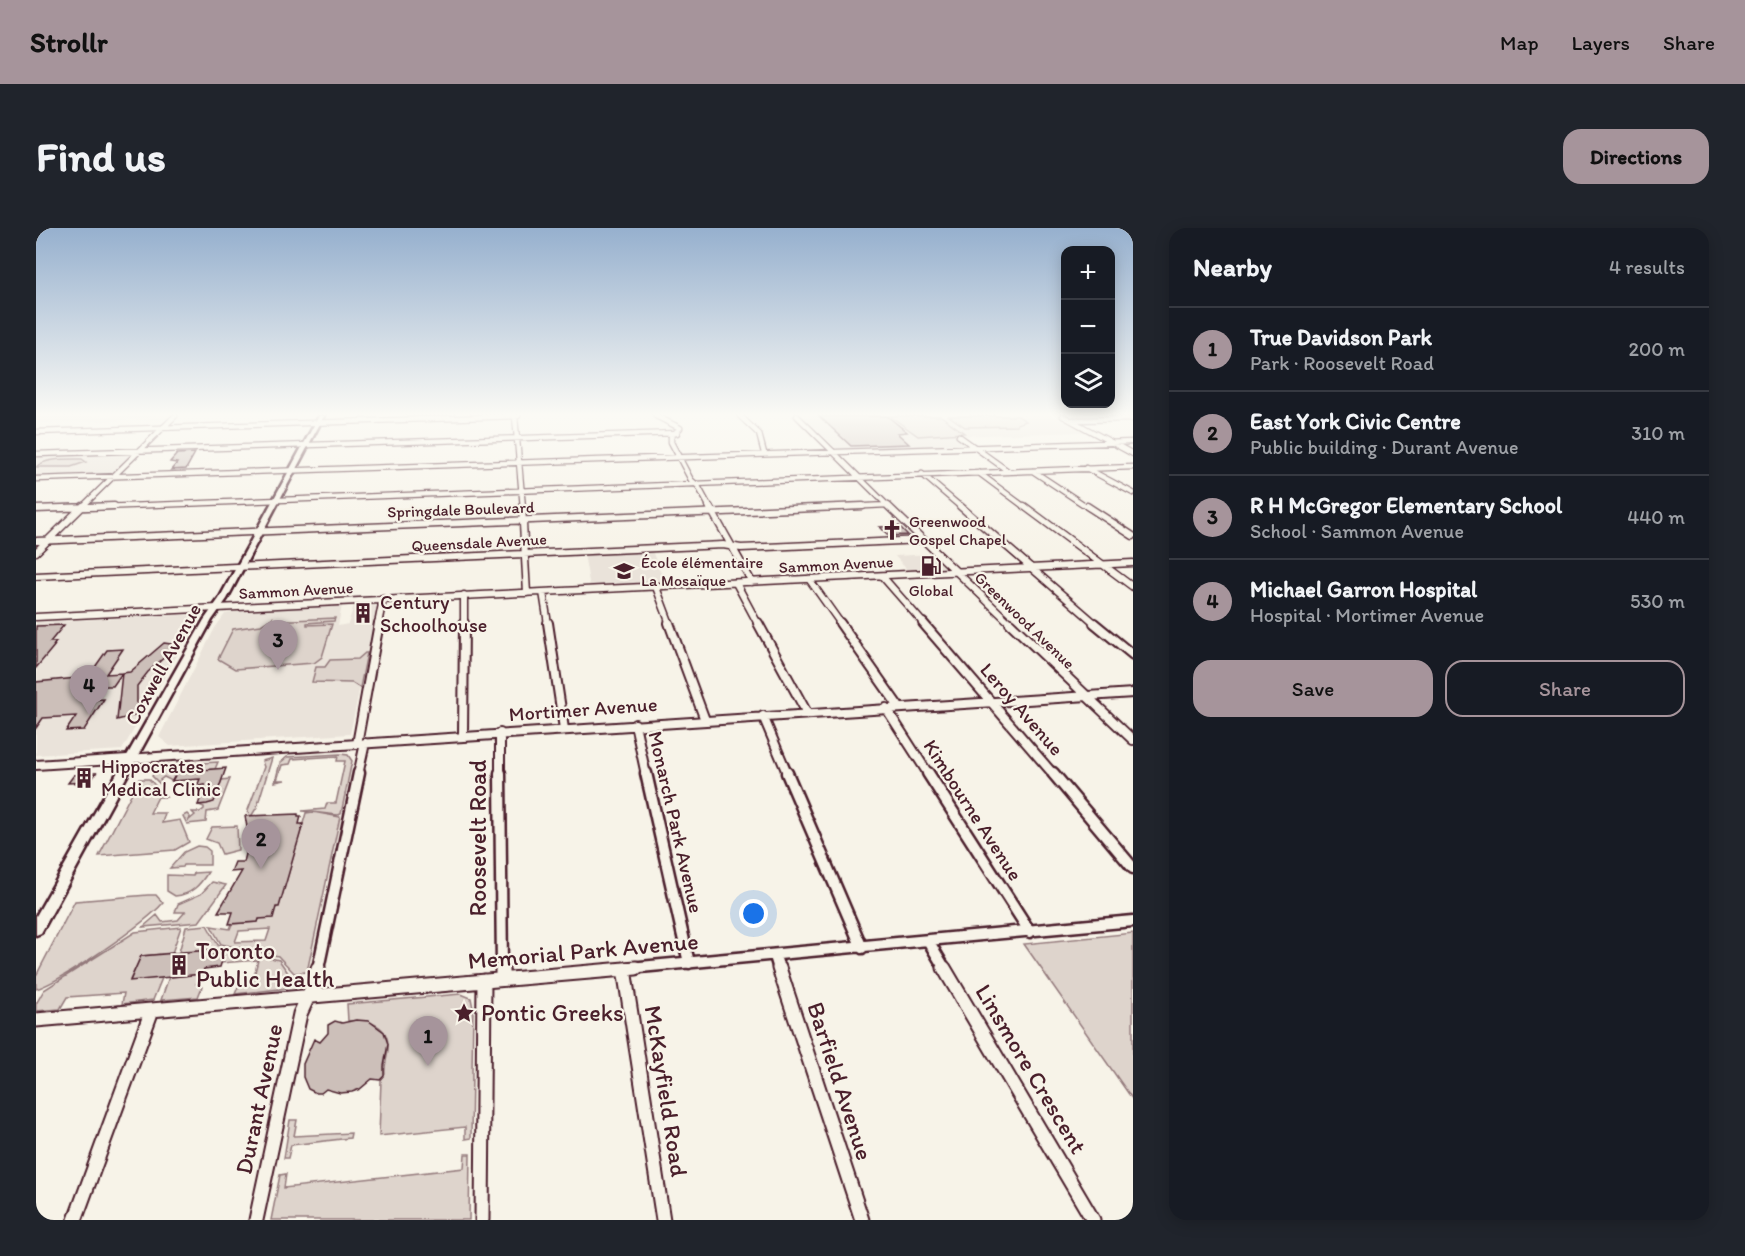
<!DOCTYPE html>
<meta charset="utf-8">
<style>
:root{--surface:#171b24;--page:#20242c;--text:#f1f3f6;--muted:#9ea1a6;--line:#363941;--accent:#a6949b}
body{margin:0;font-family:Itim,sans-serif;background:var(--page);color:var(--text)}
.controls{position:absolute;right:18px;top:18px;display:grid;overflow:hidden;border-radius:12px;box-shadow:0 3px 15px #0003}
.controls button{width:54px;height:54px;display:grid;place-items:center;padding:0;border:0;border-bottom:2px solid var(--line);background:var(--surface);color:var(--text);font:30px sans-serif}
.you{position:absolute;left:718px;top:686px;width:21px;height:21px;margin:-15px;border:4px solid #fff;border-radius:50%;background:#1a73e8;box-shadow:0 0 0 9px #1a73e833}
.badge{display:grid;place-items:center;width:39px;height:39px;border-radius:50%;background:var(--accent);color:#111;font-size:20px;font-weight:700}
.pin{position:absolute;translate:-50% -50px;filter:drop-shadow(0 2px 3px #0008)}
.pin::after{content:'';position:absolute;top:32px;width:21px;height:18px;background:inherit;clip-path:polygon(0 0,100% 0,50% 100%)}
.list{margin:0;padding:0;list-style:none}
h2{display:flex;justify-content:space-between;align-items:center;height:78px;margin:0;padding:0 24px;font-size:26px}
h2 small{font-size:20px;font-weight:400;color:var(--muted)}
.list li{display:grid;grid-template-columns:39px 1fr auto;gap:18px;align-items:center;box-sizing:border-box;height:84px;padding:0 24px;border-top:2px solid var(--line)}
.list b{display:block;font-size:22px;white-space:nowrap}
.list p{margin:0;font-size:20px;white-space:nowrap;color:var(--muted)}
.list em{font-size:20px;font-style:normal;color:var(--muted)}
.actions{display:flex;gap:12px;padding:18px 24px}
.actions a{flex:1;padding:14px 0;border:2px solid var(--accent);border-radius:18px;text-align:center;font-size:21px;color:var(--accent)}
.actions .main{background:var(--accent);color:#111}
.icon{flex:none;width:33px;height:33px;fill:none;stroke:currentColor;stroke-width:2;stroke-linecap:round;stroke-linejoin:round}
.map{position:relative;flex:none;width:1097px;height:992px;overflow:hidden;border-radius:18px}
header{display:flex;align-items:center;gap:36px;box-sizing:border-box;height:84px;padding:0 30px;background:var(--accent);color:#111}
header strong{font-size:28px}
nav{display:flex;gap:33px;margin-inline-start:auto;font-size:21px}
.intro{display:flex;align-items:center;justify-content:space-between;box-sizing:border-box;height:144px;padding:0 36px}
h1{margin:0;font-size:42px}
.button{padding:15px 27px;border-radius:18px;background:var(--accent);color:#111;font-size:21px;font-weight:700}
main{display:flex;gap:36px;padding:0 36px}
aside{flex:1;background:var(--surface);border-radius:18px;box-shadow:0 3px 15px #0003}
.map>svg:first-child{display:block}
.built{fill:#eae3da}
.green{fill:#ded4cc;stroke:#947a7c;stroke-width:1.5;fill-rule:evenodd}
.building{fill:#ccbfb9;stroke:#4a1f2b;stroke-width:1.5}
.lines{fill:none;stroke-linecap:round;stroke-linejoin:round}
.minor-far4-casing{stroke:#4a1f2b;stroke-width:7}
.minor-far3-casing{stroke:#4a1f2b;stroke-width:9}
.minor-far2-casing{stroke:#4a1f2b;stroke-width:12}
.minor-far1-casing{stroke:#4a1f2b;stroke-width:15}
.minor-casing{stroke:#4a1f2b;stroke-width:17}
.major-casing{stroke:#4a1f2b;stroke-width:5}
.minor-far4{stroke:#f7f3e8;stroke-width:4.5}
.minor-far3{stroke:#f7f3e8;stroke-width:6}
.minor-far2{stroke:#f7f3e8;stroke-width:8}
.minor-far1{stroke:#f7f3e8;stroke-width:10}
.minor{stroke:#f7f3e8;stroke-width:13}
.major{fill:#f7f3e8;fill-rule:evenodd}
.labels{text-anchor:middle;stroke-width:4.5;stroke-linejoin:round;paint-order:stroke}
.far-street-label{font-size:16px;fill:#4a1f2b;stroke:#f7f3e8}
.far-poi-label{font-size:16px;fill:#4a1f2b;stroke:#f7f3e8;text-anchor:start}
.poi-label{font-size:20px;fill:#4a1f2b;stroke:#f7f3e8;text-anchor:start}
.street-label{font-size:20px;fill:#4a1f2b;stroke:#f7f3e8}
.near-street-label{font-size:24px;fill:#4a1f2b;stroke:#f7f3e8}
.near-poi-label{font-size:24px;fill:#4a1f2b;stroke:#f7f3e8;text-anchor:start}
</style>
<header>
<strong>Strollr</strong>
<nav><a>Map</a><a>Layers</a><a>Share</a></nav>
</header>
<div class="intro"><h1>Find us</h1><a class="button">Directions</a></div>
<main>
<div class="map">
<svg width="1097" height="992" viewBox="0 0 1097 992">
<rect width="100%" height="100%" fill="#f7f3e8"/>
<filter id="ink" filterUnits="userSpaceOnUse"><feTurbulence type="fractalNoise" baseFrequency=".0167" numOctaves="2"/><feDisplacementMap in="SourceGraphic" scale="12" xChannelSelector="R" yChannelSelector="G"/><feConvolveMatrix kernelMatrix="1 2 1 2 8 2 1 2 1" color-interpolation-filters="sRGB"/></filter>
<g filter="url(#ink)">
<path class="built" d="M0,188H134L131,191L0,195Z
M767,188H1021L1049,204L920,208L930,217L808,222L799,220Z
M96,226L74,246L0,249V228Z
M616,323L629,355L554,359L548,326Z
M896,326L911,341L872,343L859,328Z
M337,376L341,379L314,506L134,518L123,509L179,400L189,386L204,382L306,377L302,398L312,396L318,377Z
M165,386L86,522L0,527V394Z"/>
<path class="green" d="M854,188H905L928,205L882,208Z
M913,188H982L990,193L981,196V198L929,199Z
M46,231L50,234L35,239H0C8,230 31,231 46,231Z
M236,390L233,397L236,393L299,390L298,393L271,395V397L296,396L286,429L278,435L199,441L182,431L197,401L225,397Z
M329,425H331L324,460L316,455L276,454L280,439H289L294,432L322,431Z
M304,526L312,527L316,533L305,586L302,587L266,583L289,581L291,575H300L309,533H301L302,528L256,531L254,536L246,537L241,552H249L239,554L244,535L251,529Z
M236,530L221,579L216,587L213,588L212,582L228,539L226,533Z
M182,534L179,541L141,544L136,553L128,549L124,552L126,555L124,556L116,548L121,538L127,540L129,537Z
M103,551H113L130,569H122L114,585H129L126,595L144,592L153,614L139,622L63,628Z
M194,551L182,582L171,584L170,594L151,596L147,588L151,586L154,589L153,592L159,587L156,584H164L168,581V579L163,577L177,574L186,552Z
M277,584L304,589L271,744L258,745L242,728L185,716L175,698L194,701L196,696L222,694L223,691L243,678L270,585ZM234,701L230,713L199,714L203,703Z
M201,598L202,622L186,626L181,615L170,611L176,599Z
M161,618L169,619L174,623V637H148L147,639L134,640L148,624Z
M172,644C164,657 155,667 139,668L131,663V647L157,648L158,645Z
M176,654L190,657L163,694L107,699L121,687L126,694L142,692L149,684H139L142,676L165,666Z
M112,667H120L127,675C110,695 24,754 0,761V748L39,673Z
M171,697L182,717L243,732L255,749L252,760L199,766L202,759L216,756L222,732L185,735L188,726L172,727L173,722L143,724L150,699Z
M145,699L136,725L105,728L94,752L126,750L117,772L86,776L88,765L31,769L24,781L0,783V776L8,762L99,704Z
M1097,705V872L988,716Z
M166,746L160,756L166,759L162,769L125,772L133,749Z
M425,766L435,770L437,780L435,910L429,911V899L343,908L345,852L349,846C348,837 351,832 352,822C354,797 333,791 312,793L311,776Z
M254,892H261L258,908L315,905L314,910L255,917L252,930H248Z
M429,926H434L433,992H235L244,947L250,946L248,960L428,940Z"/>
<path class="building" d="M783,188H851L871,204L861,205L873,216L815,218Z
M159,225L150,241L135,242L141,235L134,234L141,226Z
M863,298L872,307L853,308L844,299Z
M28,397L14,414H20L17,418L19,417L0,440V398Z
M128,415L142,417L112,444L101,458V487L81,492L86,445L94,444Z
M87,421L70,446L86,445L77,458H62L52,472L68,471L48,502L30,503L40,488L7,490L0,500V454L52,449L71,422Z
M190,540L178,574L171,576L162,577L169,557L161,558L164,551L136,553L141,544Z
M60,545L54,554L32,555L38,547Z
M262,586V588H265L263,596H267L243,679H240L237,690L223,691L222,694L193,696L197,684H182L206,643L195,644L199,634H208L211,622L213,610L209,588Z
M174,722L172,727L188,726L184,739L168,741L166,746L94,753L105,728Z
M320,792L333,793L348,804L352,816L348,838V848L344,852L336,851L324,861L316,864L304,865L290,861L285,865H280L272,861L267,849V836L278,811L284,814L292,805V797L299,793L306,795Z"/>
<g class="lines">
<g class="minor-far4-casing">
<path id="minor-far4" d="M479,188L487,280
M620,188L644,200L635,209V214L655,252L662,258L674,280
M704,188L723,206L728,225
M761,188L854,280
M1027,188L1097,226
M1037,192L1097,191
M0,204L482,188
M923,208L972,243
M0,226L641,205
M1050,240L1097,265
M997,243L1053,280
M943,245L990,280
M886,246L926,280
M0,251L1097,214
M39,280L1097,239
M45,280L139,188
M791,280L851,277"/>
</g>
<g class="minor-far3-casing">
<path id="minor-far3" d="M486,278L491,365
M673,278L716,354
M852,278L975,396
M924,278L1060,396
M988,278L1097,359
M1051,278L1097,308
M0,281L78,278
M0,313L827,278
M0,324L47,278
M0,348L687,317L705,320L887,312
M846,348L888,396
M773,351L805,396
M700,355L722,396
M620,359L634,396
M507,364L512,396
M0,389L1097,335
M342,396L347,371
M428,396V367"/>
</g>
<g class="minor-far2-casing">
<path id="minor-far2" d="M512,395L528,501
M633,395L669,492
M722,395L771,485
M804,395L863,479
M887,395L1018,547
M974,395L1097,512
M1058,395L1097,427
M850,480L893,547
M727,488L752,547
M599,496L610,547
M464,505V547
M427,507L428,395
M321,516L343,395
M0,537L1097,465
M322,547L329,515"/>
</g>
<g class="minor-far1-casing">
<path id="minor-far1" d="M464,545L466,741
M610,545L653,735
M751,545L826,720
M892,545L994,704
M1017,545L1097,640
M893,714L909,741
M739,728L743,741
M282,741L323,545
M583,741L1097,693"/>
</g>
<g class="minor-casing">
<path id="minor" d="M466,740V751
M743,740L826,992
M908,740L1057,992
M588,741L627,992
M0,792L600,740
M39,992L116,782
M220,992L264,786L280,751L282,740
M446,992L448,753"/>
</g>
<g class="major-casing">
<path id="major" d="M283,188H288L191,371L176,392L5,705L0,707V688L168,392L183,371Z"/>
</g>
<use href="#minor-far4" class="minor-far4"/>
<use href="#minor-far3" class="minor-far3"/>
<use href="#minor-far2" class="minor-far2"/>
<use href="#minor-far1" class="minor-far1"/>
<use href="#minor" class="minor"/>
<use href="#major" class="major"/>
</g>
</g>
<linearGradient id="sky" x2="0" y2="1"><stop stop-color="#96b0ce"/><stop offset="0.57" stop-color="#fbfaf5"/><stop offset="1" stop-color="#fbfaf5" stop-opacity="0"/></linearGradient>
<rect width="1097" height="327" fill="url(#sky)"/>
<defs>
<g id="church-bare" transform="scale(1.62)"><path d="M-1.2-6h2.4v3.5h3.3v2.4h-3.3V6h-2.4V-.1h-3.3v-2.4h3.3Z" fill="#4a1f2b" stroke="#f7f3e8" stroke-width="2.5" paint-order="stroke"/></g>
<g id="fuel-bare" transform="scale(1.62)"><path d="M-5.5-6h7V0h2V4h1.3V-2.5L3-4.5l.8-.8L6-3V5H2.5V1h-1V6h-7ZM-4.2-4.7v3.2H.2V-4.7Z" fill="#4a1f2b" stroke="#f7f3e8" stroke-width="2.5" paint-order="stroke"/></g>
<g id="school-bare" transform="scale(1.62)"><path d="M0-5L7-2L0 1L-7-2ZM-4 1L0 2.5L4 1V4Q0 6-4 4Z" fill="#4a1f2b" stroke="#f7f3e8" stroke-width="2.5" paint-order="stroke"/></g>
<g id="building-bare" transform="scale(1.62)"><path d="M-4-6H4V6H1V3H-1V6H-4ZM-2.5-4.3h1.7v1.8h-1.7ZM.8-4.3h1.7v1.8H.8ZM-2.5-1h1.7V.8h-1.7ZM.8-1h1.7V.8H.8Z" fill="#4a1f2b" stroke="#f7f3e8" stroke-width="2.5" paint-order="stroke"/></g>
<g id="sight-bare" transform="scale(1.62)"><path d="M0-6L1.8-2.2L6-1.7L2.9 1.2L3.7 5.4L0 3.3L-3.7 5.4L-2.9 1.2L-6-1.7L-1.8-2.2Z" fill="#4a1f2b" stroke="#f7f3e8" stroke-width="2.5" paint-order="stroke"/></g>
</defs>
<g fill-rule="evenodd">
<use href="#church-bare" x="856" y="302"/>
<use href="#fuel-bare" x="895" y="338"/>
<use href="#school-bare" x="588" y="343"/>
<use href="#building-bare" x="327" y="385"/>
<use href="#building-bare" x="48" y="550"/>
<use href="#building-bare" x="143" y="737"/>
<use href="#sight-bare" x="428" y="785"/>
</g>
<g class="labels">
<g class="far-street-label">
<text transform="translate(425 281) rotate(-2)" y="6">Springdale Boulevard</text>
<text transform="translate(443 314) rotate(-3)" y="6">Queensdale Avenue</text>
<text transform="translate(800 336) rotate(-3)" y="6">Sammon Avenue</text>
<text transform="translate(260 362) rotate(-3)" y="6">Sammon Avenue</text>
<text transform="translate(989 392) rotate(44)" y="6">Greenwood Avenue</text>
</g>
<g class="far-poi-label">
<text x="873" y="299">Greenwood<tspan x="873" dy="18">Gospel Chapel</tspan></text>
<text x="605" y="340">École élémentaire<tspan x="605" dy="18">La Mosaïque</tspan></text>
<text x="895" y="368" text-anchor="middle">Global</text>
</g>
<g class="poi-label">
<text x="344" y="381">Century<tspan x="344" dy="23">Schoolhouse</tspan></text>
<text x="65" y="545">Hippocrates<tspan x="65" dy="23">Medical Clinic</tspan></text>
</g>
<g class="street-label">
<text transform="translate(127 436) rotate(-61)" y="7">Coxwell Avenue</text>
<text transform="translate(547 481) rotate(-4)" y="7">Mortimer Avenue</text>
<text transform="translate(986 481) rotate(49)" y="7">Leroy Avenue</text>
<text transform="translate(937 582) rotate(57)" y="7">Kimbourne Avenue</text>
<text transform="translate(640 594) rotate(77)" y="7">Monarch Park Avenue</text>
</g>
<g class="near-street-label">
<text transform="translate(442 610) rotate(-90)" y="8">Roosevelt Road</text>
<text transform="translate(547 723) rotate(-5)" y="8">Memorial Park Avenue</text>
<text transform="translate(995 841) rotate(59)" y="8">Linsmore Crescent</text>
<text transform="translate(804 853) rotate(72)" y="8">Barfield Avenue</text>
<text transform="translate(630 863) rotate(81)" y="8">McKayfield Road</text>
<text transform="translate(223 871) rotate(-78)" y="8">Durant Avenue</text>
</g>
<g class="near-poi-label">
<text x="160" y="731">Toronto<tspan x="160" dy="28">Public Health</tspan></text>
<text x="445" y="793">Pontic Greeks</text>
</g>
</g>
</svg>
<div class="controls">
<button>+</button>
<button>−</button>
<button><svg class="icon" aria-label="layers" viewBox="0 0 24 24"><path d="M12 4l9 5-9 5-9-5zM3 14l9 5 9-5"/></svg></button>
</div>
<div class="you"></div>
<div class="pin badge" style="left:392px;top:838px">1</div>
<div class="pin badge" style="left:225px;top:641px">2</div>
<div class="pin badge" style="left:242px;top:442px">3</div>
<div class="pin badge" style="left:53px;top:487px">4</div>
</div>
<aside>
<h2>Nearby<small>4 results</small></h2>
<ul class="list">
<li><span class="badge">1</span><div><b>True Davidson Park</b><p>Park · Roosevelt Road</p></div><em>200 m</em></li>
<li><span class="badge">2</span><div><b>East York Civic Centre</b><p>Public building · Durant Avenue</p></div><em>310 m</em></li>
<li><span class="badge">3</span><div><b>R H McGregor Elementary School</b><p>School · Sammon Avenue</p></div><em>440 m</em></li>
<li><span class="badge">4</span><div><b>Michael Garron Hospital</b><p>Hospital · Mortimer Avenue</p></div><em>530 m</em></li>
</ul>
<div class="actions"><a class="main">Save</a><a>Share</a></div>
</aside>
</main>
